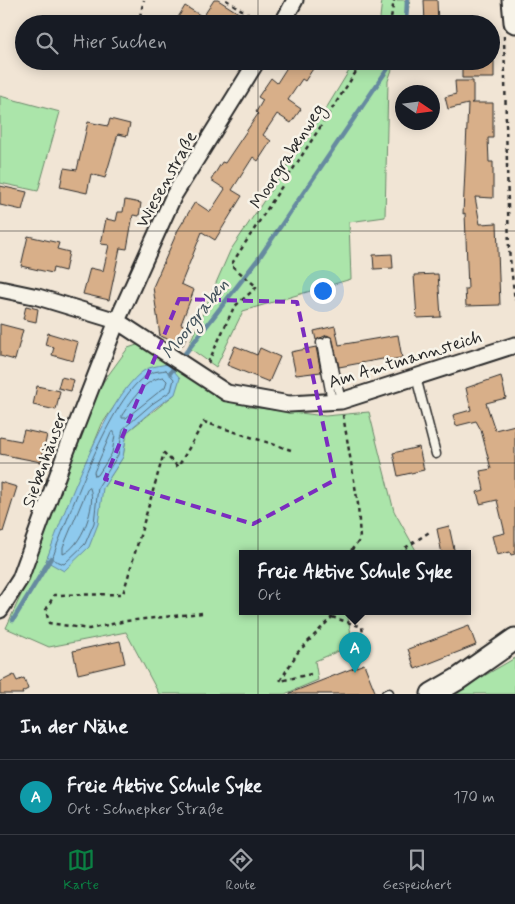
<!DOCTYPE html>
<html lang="de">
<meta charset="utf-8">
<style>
:root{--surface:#171b24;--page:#242831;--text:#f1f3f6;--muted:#9ea1a6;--line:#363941;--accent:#0b8043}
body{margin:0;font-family:Mynerve,sans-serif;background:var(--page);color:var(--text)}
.compass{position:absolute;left:395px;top:85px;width:45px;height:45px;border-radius:50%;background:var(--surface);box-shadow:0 2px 12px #0003;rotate:103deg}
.you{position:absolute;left:322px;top:290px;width:18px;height:18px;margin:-12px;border:4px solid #fff;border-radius:50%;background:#1a73e8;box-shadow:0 0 0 8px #1a73e833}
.badge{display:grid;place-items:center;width:32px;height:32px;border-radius:50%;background:var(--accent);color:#fff;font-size:16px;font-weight:700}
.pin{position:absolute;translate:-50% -41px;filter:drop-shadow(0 1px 2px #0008)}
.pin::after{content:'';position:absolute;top:26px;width:18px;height:15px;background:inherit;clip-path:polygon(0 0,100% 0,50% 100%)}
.popup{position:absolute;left:239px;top:550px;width:232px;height:65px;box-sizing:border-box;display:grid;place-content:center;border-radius:0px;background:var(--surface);filter:drop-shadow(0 1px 4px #0005);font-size:16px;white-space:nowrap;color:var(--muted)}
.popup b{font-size:19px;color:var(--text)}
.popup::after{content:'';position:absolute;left:50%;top:100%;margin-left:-10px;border:10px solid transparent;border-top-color:var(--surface)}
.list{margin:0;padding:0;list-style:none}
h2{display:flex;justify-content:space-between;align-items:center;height:65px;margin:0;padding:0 20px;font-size:21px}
h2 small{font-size:16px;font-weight:400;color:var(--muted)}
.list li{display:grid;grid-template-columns:32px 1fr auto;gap:15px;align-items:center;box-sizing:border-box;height:75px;padding:0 20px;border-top:1px solid var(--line)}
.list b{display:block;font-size:19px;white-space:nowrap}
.list p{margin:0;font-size:16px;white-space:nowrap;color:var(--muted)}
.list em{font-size:16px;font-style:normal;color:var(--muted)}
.icon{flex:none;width:28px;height:28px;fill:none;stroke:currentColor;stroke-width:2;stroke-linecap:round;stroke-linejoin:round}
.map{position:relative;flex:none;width:515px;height:694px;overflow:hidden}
.search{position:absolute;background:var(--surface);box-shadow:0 2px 12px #0003;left:15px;right:15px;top:15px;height:55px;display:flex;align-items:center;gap:12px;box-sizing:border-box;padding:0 18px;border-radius:28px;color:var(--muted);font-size:19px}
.sheet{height:140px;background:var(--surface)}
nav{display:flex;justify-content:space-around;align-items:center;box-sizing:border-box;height:70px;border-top:1px solid var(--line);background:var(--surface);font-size:14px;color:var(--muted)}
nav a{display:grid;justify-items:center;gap:2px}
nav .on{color:var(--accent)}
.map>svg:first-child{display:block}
.green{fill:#abe5aa;stroke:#6b886a;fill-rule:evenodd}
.water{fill:#8ecaee;stroke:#668aa0}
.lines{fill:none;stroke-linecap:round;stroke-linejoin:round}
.shore{stroke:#536b79;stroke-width:1}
.stream{stroke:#668aa0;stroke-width:4.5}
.building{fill:#d8af89;stroke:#2b2b2b}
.lane-casing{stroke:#2b2b2b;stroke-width:11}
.street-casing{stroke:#2b2b2b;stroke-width:19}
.secondary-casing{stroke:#2b2b2b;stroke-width:25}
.path{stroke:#2b2b2b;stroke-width:2.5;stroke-dasharray:4 4;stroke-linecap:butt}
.lane{stroke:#f7f3e8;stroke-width:8}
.street{stroke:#f7f3e8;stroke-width:15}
.secondary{stroke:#f7f3e8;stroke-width:21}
.marked{fill:none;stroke:#7b2cbf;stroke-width:4;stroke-dasharray:10 6;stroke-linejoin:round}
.grid{fill:none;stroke:#2b2b2b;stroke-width:1;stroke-opacity:0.55}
.labels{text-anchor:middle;stroke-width:5;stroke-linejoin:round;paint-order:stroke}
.street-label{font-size:18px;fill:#2b2b2b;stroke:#f7f3e8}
.water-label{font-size:19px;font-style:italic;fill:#44535c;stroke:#f7f3e8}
</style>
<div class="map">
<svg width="515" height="694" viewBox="0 0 515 694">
<rect width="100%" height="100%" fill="#f1e5d5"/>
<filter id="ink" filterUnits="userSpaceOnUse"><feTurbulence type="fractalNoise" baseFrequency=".02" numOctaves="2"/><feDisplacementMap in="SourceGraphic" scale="10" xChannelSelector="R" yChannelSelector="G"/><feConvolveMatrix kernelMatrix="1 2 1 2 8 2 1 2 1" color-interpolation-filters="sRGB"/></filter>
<g filter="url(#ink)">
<path class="green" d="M382,0H410L406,24H377L380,18Z
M355,61H395L388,81L385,217L349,222L351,279L243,311L216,367L188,347L230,251L327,107Z
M0,96L60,112L38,191L0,183Z
M140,344L250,407L325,416L369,412L394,511L418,554H242V612H347L353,645L315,661L318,680L285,694H159L126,632L49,647L6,628L30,575L98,389L128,348ZM148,368L175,394L127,432L123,457L103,488L46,561L102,424L129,385Z
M515,658V694H453Z"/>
<path class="water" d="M168,364L180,378L175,394L155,408L127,432L123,457L103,488L98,524L89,547L64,571L46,561C61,520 111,383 149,368C155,366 162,365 168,364Z"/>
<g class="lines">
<path class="shore" d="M166,370L174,379L171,391L152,404L123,429L118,455L98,487L94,523L85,544L64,564L54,560L53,557L57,545C73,507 114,388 151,373C155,371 162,371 166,370Z
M163,377L167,381L165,387L126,418H122V415C133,400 143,380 163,377Z
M114,432L115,435L112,453L98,475L95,476L94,472L111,433Z
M90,488C97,506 81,547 63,554V547L87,490Z"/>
<path class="stream" d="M406,24L407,0
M170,373L259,258L393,61
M13,620L51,558"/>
</g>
<path class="building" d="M214,0H218L256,24H174L185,6L203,17Z
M424,0H437L438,24H425Z
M291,61H318L305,81L302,79L288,100L301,109L291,123L277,114L263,135L271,141L258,161L253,157L232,190L242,196L215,240L202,232L181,284L194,290L181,324L190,327L183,345L160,336L153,287L178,230L195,202L210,212L225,189L211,180L222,162L225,163L258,114L256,112L263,100L258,97L271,78L277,83Z
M473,61H494V78H462V63L473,64Z
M455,81H473V102L471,103H493V138H488L489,162H493V198L475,197L480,224L497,223L500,305L466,306L465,289H468L465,213L463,214L468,104L448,109L445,97L456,94Z
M110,119L130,124L127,136L118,134L105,178L91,174L87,193L60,187L64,168L77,170L88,122L108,126Z
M0,186L27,192L22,210L0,205Z
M125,200L141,203L139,216L133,215L127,249L120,248L109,300L83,294L90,268L103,271L109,245L101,244L106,219L116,221L118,212H123Z
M28,236L59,243L57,249L69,252L65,271L53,268L52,273L21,266Z
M392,254L393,268L374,269L373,255Z
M438,274L441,317L417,318L414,275Z
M26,306L38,309L36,322L23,319Z
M0,324L23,330L15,360L0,356Z
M335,326L339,345L398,335L402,358L388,360V358L339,367L332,338L327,335L316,340L314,331Z
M48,333L78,342L73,361L52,355L54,347L45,345Z
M235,346L257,355L260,348L280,357L269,382L227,365Z
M316,347L321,372L296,375L291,352Z
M501,376L506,398L486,403L495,430L515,425V554L511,555L510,552L497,555L492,536L505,533L497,500L480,504L477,492L484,490L480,471L491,469L481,430L476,421L456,426L453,415L471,410L466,388Z
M61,377L74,380L71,391L58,388Z
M37,386L60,391L56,410L33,405Z
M24,430L47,435L41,462L0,454V437L21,441Z
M419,447L424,470L398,476L393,453Z
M0,482L17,487L3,532L0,531Z
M449,526L455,554H442L437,529Z
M469,626L476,645L415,669L408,649Z
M120,641L125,663L78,674L73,651Z
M364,664L376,694H290V693Z
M14,675L17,681L24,678L28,689L22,692L23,694H0V682Z"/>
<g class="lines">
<g class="lane-casing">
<path id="lane" d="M328,341L341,401
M321,343L332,401
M416,377L436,454
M386,694L389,693"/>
</g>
<g class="street-casing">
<path id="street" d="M282,24L295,0
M0,289L38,297L117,321L227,393L289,404L341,401L515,345
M0,610L20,579L66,452L117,321L174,195L257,61"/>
</g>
<g class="secondary-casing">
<path id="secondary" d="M513,0L515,22
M432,694L458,679L515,639"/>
</g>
<path class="path" d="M226,0L264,24
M141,24L139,20L144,0
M387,24L391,18L394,0
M504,36L509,250L515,300
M208,363L234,307L257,287L231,265L363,61
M343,415L358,504L360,540L348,554
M400,554L405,548L431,531
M202,613L126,621L89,629L49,623L46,610L54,595L123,594L164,453L178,467L204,422L291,450
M332,617L362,627L366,655
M311,674L280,681L298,652L332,617L331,612"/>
<use href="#lane" class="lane"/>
<use href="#street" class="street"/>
<use href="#secondary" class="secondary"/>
</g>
</g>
<path class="marked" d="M179,299L297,302L335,480L253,524L105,479Z"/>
<path class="grid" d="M258,0V24M258,61V694M0,231H515M0,463H515"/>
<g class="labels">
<g class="street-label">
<text transform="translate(287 156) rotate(-57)" y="6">Moorgrabenweg</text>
<text transform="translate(166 179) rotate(-61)" y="6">Wiesenstraße</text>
<text transform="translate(405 359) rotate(-17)" y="6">Am Amtmannsteich</text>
<text transform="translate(44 460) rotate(-70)" y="6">Siebenhäuser</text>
</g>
<g class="water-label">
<text transform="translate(194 318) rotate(-52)" y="7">Moorgraben</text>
</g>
</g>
</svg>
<svg class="compass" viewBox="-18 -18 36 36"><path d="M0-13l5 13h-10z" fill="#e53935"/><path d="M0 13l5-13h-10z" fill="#9ea1a6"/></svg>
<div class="you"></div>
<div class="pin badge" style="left:355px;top:673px;background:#0f9aa8">A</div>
<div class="popup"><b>Freie Aktive Schule Syke</b>Ort</div>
<div class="search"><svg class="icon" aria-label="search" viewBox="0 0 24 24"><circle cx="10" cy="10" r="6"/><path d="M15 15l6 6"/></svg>Hier suchen</div>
</div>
<section class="sheet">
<h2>In der Nähe<small></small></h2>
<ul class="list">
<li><span class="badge" style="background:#0f9aa8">A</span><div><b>Freie Aktive Schule Syke</b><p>Ort · Schnepker Straße</p></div><em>170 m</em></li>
</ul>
</section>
<nav>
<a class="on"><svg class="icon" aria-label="map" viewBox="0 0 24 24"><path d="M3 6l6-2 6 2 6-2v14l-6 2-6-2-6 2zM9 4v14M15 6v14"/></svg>Karte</a>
<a><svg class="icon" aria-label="directions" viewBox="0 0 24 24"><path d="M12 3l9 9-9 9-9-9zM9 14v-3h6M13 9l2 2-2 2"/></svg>Route</a>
<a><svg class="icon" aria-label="saved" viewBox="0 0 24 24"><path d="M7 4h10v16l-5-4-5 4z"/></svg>Gespeichert</a>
</nav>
